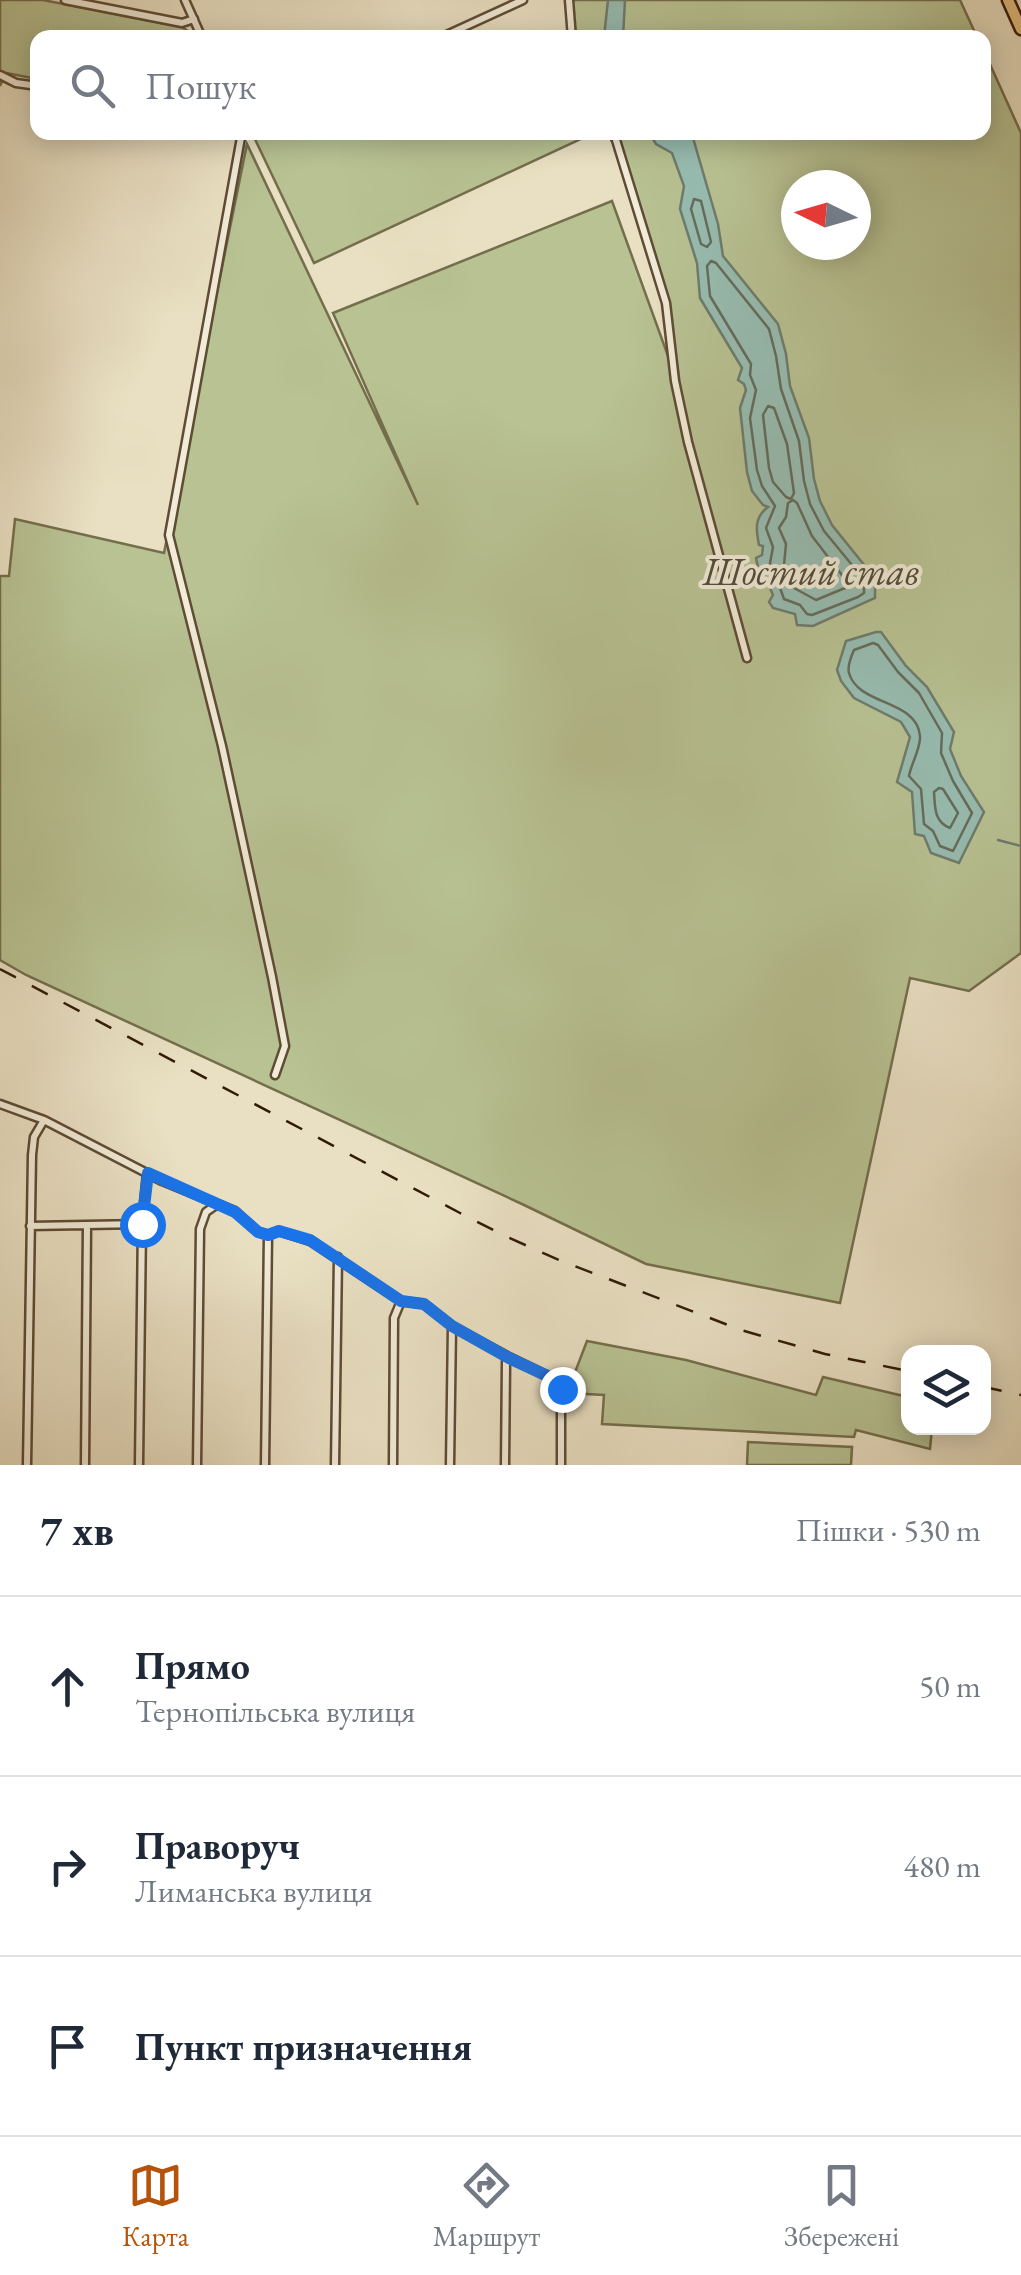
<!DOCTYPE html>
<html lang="uk">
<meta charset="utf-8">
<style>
:root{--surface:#fff;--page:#f2f2f3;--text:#1f2937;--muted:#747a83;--line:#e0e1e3;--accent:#b45309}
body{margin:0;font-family:"EB Garamond",serif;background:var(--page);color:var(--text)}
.controls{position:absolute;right:30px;bottom:30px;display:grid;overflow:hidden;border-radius:20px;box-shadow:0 5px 25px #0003}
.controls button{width:90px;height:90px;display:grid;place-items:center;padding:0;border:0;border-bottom:2px solid var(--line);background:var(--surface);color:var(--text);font:50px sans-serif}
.compass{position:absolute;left:781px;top:170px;width:90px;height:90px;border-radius:50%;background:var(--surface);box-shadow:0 5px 25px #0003;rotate:275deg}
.stop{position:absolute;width:30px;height:30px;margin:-22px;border:8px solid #1a73e8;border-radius:50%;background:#fff}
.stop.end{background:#1a73e8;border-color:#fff;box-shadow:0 2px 10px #0008}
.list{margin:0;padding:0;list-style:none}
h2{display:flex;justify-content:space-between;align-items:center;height:130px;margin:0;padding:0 40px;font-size:42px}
h2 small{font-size:32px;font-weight:400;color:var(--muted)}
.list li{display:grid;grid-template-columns:65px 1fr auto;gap:30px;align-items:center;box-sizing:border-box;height:180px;padding:0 40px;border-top:2px solid var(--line)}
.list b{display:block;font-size:38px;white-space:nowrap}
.list p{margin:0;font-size:32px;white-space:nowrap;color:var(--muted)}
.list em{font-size:32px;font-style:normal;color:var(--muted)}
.icon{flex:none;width:55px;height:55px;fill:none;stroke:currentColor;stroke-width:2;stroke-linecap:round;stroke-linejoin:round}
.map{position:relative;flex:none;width:1021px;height:1465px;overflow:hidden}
.search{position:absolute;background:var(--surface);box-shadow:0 5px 25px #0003;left:30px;right:30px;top:30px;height:110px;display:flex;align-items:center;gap:25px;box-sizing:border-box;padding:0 35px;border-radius:20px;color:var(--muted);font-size:38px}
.sheet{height:670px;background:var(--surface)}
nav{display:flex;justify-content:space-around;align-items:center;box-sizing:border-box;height:140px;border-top:2px solid var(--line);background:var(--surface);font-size:28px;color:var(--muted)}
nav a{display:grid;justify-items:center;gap:5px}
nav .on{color:var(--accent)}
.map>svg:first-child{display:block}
.green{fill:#b8c293;stroke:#746e4c;stroke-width:2.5;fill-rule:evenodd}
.water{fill:#97bdb2;stroke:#6e7c6d;stroke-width:2.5}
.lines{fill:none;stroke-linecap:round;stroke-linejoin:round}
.shore{stroke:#646c5c;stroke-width:2.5}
.stream{stroke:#6e7c6d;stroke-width:2.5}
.minor-casing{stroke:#5f4c35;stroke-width:11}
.primary-casing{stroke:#311b06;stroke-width:15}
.minor{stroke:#f1ebd8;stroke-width:6}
.primary{stroke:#e4c082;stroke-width:10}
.rail{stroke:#311b06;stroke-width:2.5;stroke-dasharray:18 18;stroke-linecap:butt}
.route{stroke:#1a73e8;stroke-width:12}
.labels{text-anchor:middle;stroke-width:8;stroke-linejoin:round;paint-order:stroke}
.water-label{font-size:38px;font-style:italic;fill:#504c3a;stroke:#f1ebd8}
</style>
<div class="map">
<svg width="1021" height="1465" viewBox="0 0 1021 1465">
<rect width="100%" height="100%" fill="#e9e0c3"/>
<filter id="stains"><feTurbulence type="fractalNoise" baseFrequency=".002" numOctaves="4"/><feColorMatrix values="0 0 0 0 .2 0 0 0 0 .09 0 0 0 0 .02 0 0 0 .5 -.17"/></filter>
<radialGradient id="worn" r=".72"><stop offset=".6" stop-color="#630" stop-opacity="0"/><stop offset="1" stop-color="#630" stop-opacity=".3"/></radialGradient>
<path class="green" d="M0,0H43L182,27L196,37L38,38L37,79L6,73L0,86Z
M572,0H960L977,37H575Z
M984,51L1021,133V953L969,991L910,978L840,1303L646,1264L522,1204L26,975L0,960V576H9L15,519L164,553L247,144L418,505L333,313L612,201L677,381L679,379L667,293L620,142L615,133L984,132ZM796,185H856V245H796Z
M578,132L581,139L314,263L252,133Z
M587,1341L686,1360L816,1395L823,1377L908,1397V1428H932L930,1449L856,1430L854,1437L602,1424L604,1395L567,1393Z
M748,1442L852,1447L851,1465H747Z"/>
<path class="water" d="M608,0H625L623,37H604Z
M649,133H688L693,138L718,224L723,256L778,324L786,354L790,386L809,438L814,479L820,501L832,525L865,566L875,587V598L813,626L797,625L795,614L773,608L769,602L773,595L767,581L760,577L756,558L762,555L763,546L759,545C756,530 754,517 768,507L763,505L752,491L747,472L740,408L746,390L744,384L738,380L742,368L700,298L697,263L680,209L684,186L672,153L656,144Z
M876,632H881L906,666L927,687L954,732L950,749L961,776L984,812L959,863L931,853L924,836L915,834L912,792L897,782L910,737L901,722L854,698L841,681L837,670L846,641Z"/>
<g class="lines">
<path class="shore" d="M694,199L701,201L711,242L707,247L701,244L691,209Z
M711,261L716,263L769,329L776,356L781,389L799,441L804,481L810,504L824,531L857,571L864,588V593L858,597L812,615L807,614L800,605L784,599L776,577L769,569L773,547L766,528L775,506L762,486L757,470L750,418L756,390L750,375L751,364L710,296L707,266Z
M768,406L774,408L787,444L794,493L791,499L786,497L773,482L769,468L763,415Z
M793,500L797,503L812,536L848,583L845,588L816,600L794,588L784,565L786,544L779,528L786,517L788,503Z
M873,643L878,645L898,672L919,693L942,733L941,753L953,781L972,813L953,851L940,846L933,831L924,824L921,789L909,776C911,764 921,748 920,736C917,699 858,706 849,673C847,666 851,657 854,650Z
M939,788L943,789L958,813L950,828C934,822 935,807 934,792Z"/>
<path class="stream" d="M998,840L1021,846"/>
<g class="minor-casing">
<path id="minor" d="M65,0L182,23L194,19
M185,0L202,38
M569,0L572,38
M440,38L523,0
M0,75L16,83L38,86
M242,132L169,535L222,746L272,977L285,1046L275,1075
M612,132L616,140L666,303L675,381L688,442L747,658
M0,1104L44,1120L162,1181L235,1211L258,1232L268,1235L279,1231L310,1241L401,1301L424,1304L452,1326L509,1357L554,1379L561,1389V1465
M30,1226L142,1224
M27,1465L32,1155L34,1137L44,1120
M85,1465L87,1225
M139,1465L142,1224L147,1173
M197,1465L200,1229L206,1212L216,1205
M265,1465L268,1235
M335,1465L338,1257
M393,1465L394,1318L401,1301
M450,1465L452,1326
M505,1465L506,1362L509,1357"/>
</g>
<g class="primary-casing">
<path id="primary" d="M1008,0L1021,29"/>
</g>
<use href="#minor" class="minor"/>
<use href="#primary" class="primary"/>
<path class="rail" d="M0,969L460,1213L505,1236L559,1260L741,1330L825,1354L908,1371
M984,1387L1021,1395"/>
</g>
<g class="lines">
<path class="route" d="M142,1224L148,1173L235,1212L258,1232L268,1235L279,1231L310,1240L401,1301L424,1304L452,1326L509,1358L554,1379L562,1389"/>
</g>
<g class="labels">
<g class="water-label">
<text x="811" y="584">Шостий став</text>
</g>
</g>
<rect width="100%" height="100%" filter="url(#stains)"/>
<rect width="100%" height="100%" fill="url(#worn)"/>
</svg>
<div class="controls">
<button><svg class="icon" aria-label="layers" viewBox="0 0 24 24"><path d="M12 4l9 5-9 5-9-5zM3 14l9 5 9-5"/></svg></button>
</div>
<svg class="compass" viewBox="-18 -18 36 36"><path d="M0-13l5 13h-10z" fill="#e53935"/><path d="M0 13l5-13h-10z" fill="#747a83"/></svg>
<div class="stop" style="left:142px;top:1224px"></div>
<div class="stop end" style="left:562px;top:1389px"></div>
<div class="search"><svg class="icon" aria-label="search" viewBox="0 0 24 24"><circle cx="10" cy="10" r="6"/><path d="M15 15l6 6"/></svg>Пошук</div>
</div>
<section class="sheet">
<h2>7 хв<small>Пішки · 530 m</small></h2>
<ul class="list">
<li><svg class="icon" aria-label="ahead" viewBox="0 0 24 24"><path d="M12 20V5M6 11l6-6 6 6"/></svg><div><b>Прямо</b><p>Тернопільська вулиця</p></div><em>50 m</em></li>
<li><svg class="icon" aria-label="right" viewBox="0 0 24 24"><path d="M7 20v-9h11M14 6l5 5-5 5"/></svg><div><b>Праворуч</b><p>Лиманська вулиця</p></div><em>480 m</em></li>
<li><svg class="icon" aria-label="arrive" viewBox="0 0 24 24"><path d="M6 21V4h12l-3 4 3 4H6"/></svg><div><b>Пункт призначення</b></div></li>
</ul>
</section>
<nav>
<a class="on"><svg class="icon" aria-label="map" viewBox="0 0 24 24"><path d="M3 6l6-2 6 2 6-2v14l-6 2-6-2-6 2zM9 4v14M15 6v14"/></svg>Карта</a>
<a><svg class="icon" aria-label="directions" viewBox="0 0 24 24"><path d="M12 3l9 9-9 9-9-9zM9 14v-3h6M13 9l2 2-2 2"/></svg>Маршрут</a>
<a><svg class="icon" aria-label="saved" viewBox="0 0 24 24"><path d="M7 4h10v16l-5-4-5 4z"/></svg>Збережені</a>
</nav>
